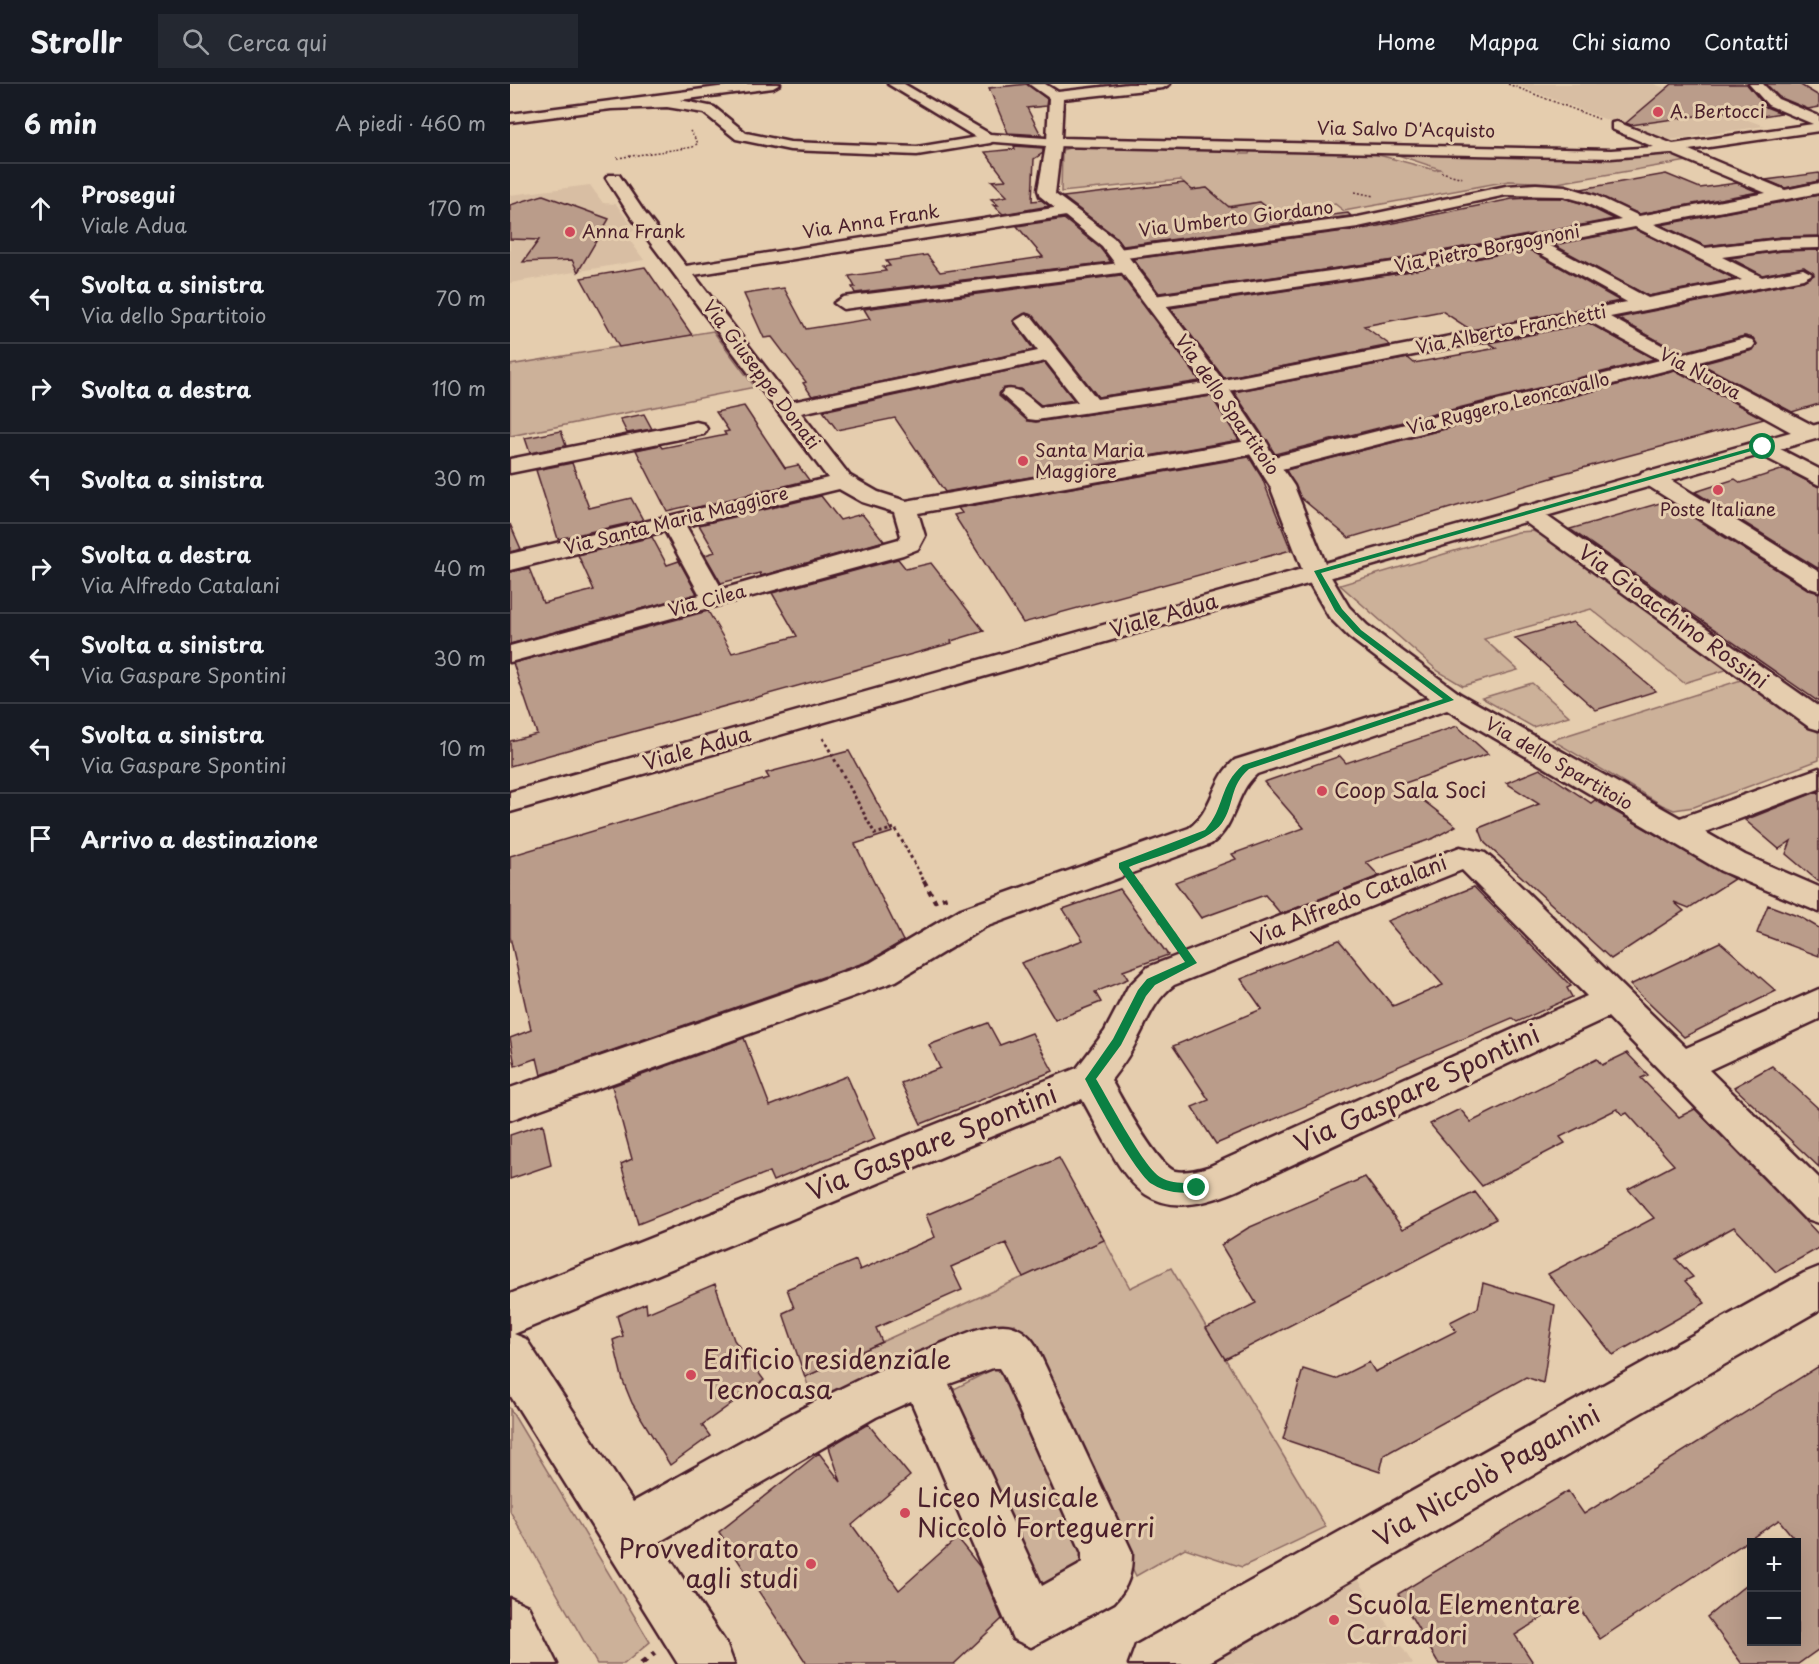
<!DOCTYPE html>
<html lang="it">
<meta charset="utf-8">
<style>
:root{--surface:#171b24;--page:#242831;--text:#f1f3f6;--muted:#9ea1a6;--line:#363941}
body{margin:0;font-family:"Playpen Sans",sans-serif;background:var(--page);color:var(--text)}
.controls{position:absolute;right:18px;bottom:18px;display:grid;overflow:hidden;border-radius:0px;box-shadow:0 6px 24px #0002}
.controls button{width:54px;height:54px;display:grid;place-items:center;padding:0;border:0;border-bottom:2px solid var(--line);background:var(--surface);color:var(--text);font:30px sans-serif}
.stop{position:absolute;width:18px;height:18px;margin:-14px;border:4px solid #0b8043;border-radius:50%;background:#fff}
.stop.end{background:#0b8043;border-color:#fff;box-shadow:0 2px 6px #0008}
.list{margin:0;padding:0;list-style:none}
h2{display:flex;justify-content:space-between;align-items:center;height:78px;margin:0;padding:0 24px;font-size:26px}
h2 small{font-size:20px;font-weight:400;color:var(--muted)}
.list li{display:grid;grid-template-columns:39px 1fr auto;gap:18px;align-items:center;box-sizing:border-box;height:90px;padding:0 24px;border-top:2px solid var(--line)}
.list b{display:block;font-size:22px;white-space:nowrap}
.list p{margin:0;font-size:20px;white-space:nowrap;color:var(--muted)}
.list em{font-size:20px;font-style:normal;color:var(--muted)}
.icon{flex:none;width:33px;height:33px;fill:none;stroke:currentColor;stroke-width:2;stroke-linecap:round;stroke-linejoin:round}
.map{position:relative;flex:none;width:1309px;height:1580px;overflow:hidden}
header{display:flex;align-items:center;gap:36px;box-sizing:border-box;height:84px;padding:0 30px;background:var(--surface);border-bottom:2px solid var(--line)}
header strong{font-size:28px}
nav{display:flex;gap:33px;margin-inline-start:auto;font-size:21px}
.search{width:420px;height:54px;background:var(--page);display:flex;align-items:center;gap:15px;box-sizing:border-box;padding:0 21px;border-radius:0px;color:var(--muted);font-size:22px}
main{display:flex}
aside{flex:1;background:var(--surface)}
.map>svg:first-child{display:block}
.built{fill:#d8bea3}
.green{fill:#ccb199;stroke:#8b6862;stroke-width:1.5}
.building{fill:#ba9c8a;stroke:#4a1f2b;stroke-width:1.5}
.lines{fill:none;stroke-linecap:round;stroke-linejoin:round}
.minor-casing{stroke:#4a1f2b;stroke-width:5}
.major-casing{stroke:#4a1f2b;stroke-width:5}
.highway-casing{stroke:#4a1f2b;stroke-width:5}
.path-far3{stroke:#4a1f2b;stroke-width:1.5;stroke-dasharray:2 2;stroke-linecap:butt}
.path-far2{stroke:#4a1f2b;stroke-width:3;stroke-dasharray:3 3;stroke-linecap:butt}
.path-far1{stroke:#4a1f2b;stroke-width:4.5;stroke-dasharray:5 5;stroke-linecap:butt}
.path{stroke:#4a1f2b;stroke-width:5;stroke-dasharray:7 7;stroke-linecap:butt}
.minor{fill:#e5cdae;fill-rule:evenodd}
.major{fill:#e5cdae;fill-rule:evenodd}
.highway{fill:#e5cdae;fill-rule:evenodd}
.route{fill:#0b8043}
.poi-dot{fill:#d1495b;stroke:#e5cdae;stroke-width:2}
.labels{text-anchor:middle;stroke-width:6;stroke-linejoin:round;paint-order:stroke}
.far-poi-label{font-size:18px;fill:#4a1f2b;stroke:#e5cdae;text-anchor:start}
.far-street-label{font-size:18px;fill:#4a1f2b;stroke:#e5cdae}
.street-label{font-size:21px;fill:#4a1f2b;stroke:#e5cdae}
.poi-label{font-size:21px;fill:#4a1f2b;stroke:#e5cdae;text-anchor:start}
.near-street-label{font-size:26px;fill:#4a1f2b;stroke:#e5cdae}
.near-poi-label{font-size:26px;fill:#4a1f2b;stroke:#e5cdae;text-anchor:start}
</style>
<header>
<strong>Strollr</strong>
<div class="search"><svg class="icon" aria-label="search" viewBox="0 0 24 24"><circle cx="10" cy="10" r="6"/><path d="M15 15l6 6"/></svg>Cerca qui</div>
<nav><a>Home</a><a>Mappa</a><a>Chi siamo</a><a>Contatti</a></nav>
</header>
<main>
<aside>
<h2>6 min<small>A piedi · 460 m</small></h2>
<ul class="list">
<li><svg class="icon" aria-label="ahead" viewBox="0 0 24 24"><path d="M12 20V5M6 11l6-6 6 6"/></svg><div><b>Prosegui</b><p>Viale Adua</p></div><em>170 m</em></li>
<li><svg class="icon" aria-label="left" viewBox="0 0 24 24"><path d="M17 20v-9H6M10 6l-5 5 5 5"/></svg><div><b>Svolta a sinistra</b><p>Via dello Spartitoio</p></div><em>70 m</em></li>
<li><svg class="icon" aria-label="right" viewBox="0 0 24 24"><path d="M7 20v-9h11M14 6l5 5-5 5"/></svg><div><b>Svolta a destra</b></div><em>110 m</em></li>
<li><svg class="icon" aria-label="left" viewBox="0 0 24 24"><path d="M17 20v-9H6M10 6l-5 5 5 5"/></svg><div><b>Svolta a sinistra</b></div><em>30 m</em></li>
<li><svg class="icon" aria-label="right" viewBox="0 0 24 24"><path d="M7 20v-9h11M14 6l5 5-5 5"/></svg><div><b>Svolta a destra</b><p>Via Alfredo Catalani</p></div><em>40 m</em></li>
<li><svg class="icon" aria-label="left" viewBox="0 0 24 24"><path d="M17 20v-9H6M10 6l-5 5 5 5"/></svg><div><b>Svolta a sinistra</b><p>Via Gaspare Spontini</p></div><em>30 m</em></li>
<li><svg class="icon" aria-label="left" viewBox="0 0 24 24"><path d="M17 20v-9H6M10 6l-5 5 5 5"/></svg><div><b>Svolta a sinistra</b><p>Via Gaspare Spontini</p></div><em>10 m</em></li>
<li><svg class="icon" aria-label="arrive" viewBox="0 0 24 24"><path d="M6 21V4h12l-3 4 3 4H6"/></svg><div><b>Arrivo a destinazione</b></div></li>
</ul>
</aside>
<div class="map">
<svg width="1309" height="1580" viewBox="0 0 1309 1580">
<rect width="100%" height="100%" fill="#e5cdae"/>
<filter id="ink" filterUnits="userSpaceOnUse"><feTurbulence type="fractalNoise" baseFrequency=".0167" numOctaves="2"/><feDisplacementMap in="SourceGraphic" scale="12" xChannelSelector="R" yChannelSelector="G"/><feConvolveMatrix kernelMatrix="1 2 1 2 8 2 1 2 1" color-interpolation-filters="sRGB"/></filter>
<g filter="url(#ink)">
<path class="built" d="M1004,0H1144L1254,42L1154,57L1129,46L1126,42L1110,41Z
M80,101L93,119L106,120L125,146L116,151L134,176L0,199V111Z
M846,1492L903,1580H702Z"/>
<path class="green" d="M563,63L731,67V70H739L740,67L861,69L925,86L930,85L885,70L1086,74L1163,70L1178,77L1047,99L999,97L834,127L825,120L762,128L750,118L706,124L704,110L697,104L682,106L671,96L551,108L552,66Z
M203,247L245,303L0,352V281Z
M1023,447L1035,453L1219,585L1174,599L1081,525L974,555L1008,586L953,602L928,587L830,501L1008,448Z
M1234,595L1309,649V676L1184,723L1164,726L1152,721L1042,656Z
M1022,599L1059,632L1023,643L972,614Z
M594,1156L620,1204L661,1184L816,1443L732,1483L675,1464L626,1492L505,1240L306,1323L295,1293Z
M493,1280L587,1479L532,1512L442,1306Z
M0,1325L140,1558L114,1580H87L0,1427Z"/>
<path class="building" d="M517,0L537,15L536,22L517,24L531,51L498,49L479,4Z
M1162,0H1237L1256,23L1271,29L1247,33L1228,26L1121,41L1116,39Z
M1256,0H1289L1309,12V23L1298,25L1269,13Z
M504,62L533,64V69L524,75L522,117L531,116L539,122L493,130L483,121H488L481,115L497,112L482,97L496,96L475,68L505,65Z
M1309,89V97L1275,104L1256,96Z
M1156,90L1190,104L1227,99L1248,108L1129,130L1071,105Z
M674,99L682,106L697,104L719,123L750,118L775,137L838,129L841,132L613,162L605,152L553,113Z
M33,111L99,135L68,188L62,176L13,178L29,156L0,155V121Z
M1309,111V152L1271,153L1195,162L1151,141Z
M1019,114H1053L1074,120L1104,135L884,176L649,209L623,175L858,144L1002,115Z
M554,135L590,164L601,178L345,209L342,203H345L339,192L376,187L373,183L380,182L376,177L417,171L430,188L533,173L507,142Z
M1125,145L1225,195L1138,212L1044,161Z
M1018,165L1110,217L961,246L932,227L854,242L880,261L714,294L660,224L884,190Z
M1309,166V320L1282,328L1191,280L1243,266L1247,260L1243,254L1234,252L1170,269L1107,234L1293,197L1304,191L1294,183L1252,191L1220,174L1271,167Z
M135,183L182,251L109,263L71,194Z
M611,191L690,297L588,313L524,232L516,229L503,237L524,266L302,312L293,299L296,298L262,253L254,254L234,210L274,204L296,245L360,235L354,225Z
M1079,239L1144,275L765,370L724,308L898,274L904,279L987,264L979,259Z
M535,279L564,316L531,321L510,305H492L489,312L518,337L526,338L701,312L729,356L435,408L385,334L327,346L313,327Z
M1165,286L1254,335L1043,392L1045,393L839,454L791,414L776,386Z
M234,322L275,384L288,381L299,396L180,425L178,422L157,427L126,366L150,361L152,364L216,351L214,348L219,347L206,328Z
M134,330L142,345L117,349L110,335Z
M51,347L56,362L20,369L15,354Z
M739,373L752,394L781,466L513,539L444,431L452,429L448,424Z
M62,379L79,424L121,414L133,436L48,455L26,386Z
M1274,385L1309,403V485L1185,408L1225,395L1231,399Z
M311,412L330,436L352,430L374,457L251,492L250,489L211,499L195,471L205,468L189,441Z
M1157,417L1299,506L1309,509V618L1060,445Z
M0,440L11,465L0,468Z
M142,453L157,481L169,477L187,510L0,560V488L19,484L33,519L84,506L68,471Z
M388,475L396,485L421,479L474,547L441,557L442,559L0,682V657L27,650L3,579L198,527L222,569L287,552L262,509Z
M1063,538L1146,607L1086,626L1005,554Z
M947,642L978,670L892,700L946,742L924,754L856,778L869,792L771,830L755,811L691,834L665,798L726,775L722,770L794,744L754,698L830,672L836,679Z
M339,667L383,748L345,760L393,857L359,877L31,991L27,974L5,982L0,954L21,946L0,853V772L259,694L256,689Z
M1030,685L1081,719L1085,716L1224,795L1179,824L1164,818L1174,827L1101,875L975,759L969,744L1029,720L996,699Z
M1309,707V798L1276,770L1281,757L1269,765L1235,736Z
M964,803L1061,902L1057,904L1062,913L1007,938L1002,934L706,1060L682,1023L699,1016L663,962L752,925L731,895L829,856L883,922L933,901L877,837Z
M610,805L658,871L613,887L618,895L585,908L591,918L545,936L511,879L573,856L553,825Z
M1258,821L1290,833L1309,844V872L1247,849Z
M1210,858L1266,907L1174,953L1120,901Z
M478,939L490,961L522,949L543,987L411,1040L391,999L430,984L419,961Z
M234,954L260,1022L337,992L365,1055L263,1097L259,1088L128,1140L111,1080L122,1075L102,1002Z
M1117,969L1138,991L1131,994L1169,1033L1185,1025L1296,1137L1309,1151V1164L1266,1188L1224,1143L1166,1175L1183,1193L1175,1197L1195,1219L1103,1271L1038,1190L1144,1134L1118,1105L1164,1081L1117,1029L1113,1031L1107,1025L1050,1053L1055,1059L972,1102L920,1040L950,1025L961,1038L1087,975L1092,981Z
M1262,982L1309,1025V1083L1224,1003Z
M33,1040L41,1081L0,1095V1051Z
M549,1074L594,1156L513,1193L496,1159L441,1183L452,1206L366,1244L372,1258L295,1293L273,1229L284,1224L277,1205L346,1176L350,1186L425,1153L416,1131Z
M855,1093L893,1145L965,1108L986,1135L715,1275L696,1244L746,1219L711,1161L738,1144Z
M973,1199L1045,1221L1033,1299L1016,1293L874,1371L870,1388L773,1355L793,1285L825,1295L859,1278L865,1288L946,1247L940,1238L968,1224Z
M205,1200L224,1256L254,1296L192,1341L200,1352L160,1381L122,1319L113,1297L103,1256L113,1252L107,1232L136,1219L137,1229Z
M1309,1282V1565L1288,1580H1232L1197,1533L1242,1496V1557H1287V1458L1269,1436L1090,1555L1063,1514L1005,1551L1024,1580H929L888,1510L1058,1407L1074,1430Z
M358,1340L400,1392L342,1441L389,1506L447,1454L470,1483L492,1535L444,1580H297L209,1448L309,1369L331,1398L319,1363Z"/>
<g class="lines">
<g class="minor-casing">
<path id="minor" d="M519,0H535L548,8L618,0H660L653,4L553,15L551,54L1101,66L1144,63L1102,45V39L1107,38L1163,60L1303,40L1258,21L1239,0H1253L1268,15L1309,32V47L1179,66L1275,106L1309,99V109L1144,140L1195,164L1271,155L1309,154V164L1271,165L1212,173L1252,193L1293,185L1302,190L1293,195L1100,233L1170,271L1235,254L1242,256L1245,260L1242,264L1185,279L1308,344L1309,352L1300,356L1292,354L1165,284L760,388L752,386L749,381L752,376L1150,276L1079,237L708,309L526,336L518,335L491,310L494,306C509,302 519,314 530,323L568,318L536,277L291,329L340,392L368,408L396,417L748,355L756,357L759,362L756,367L748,369L408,429L415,452L408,465L393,471L0,578V562L190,511L155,447L0,486V470L318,394L121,133L96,94L99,91H109L134,128L176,182L556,122L564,127L556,132L184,191L282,318L528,267L505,237L515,231L522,233L587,315L708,297L1117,218L1018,163L884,188L644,224L635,218L644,212L884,178L1111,136L1075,118L1053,112L996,111L848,143L608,175L602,174L599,170L602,166L608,165L848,133L996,102L1026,100L1055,102L1087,112L1129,132L1256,109L1160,69L1101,74L544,62L537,58L539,14ZM1125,143L1232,196L1138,214L1037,160ZM329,405L352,418L384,428L391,452L389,455L212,505L176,442Z
M618,178L624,179L627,183L624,187L333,225L324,219L333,213Z
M186,338L194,340L197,345L194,350L0,389V375Z
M1253,356L1309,385V401L1245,368L1242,363L1245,358Z
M1140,386L1148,388L1309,488V507L1300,504L1132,398L1129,393L1132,388Z
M1016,421L1024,423L1309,623V646L1299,643L1008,433L1004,428L1008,423Z
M806,480L815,483L839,523L857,541L950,610L1170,734L1309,684V705L1195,748L1235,771L1309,803V828L1211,787L937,626L747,690C724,709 728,740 701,760L475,843L386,897L0,1036V1004L360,879L451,825L679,744C703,727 702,695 725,676L919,614L839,553L819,533L793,488L797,483Z
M950,763L975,769L989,781L1176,964L1309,905V935L1199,986L1309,1094V1139L1294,1134L1098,933L726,1107C628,1148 614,1089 572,1015L4,1250L16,1255L123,1418C222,1363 318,1305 423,1263C444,1255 470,1241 493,1241C507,1241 519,1250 526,1262L622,1468C622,1489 619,1502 604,1518L521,1563L503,1555L401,1317L366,1333L149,1458L217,1561L224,1580H168L0,1311V1210L567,984L595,947L618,903L638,883ZM952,786L1077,912L698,1083C688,1086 675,1089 665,1087C647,1081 611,1014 601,996C611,983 620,971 627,956C638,936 644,916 664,901ZM483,1284H489L494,1292L572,1469V1478L568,1482L532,1502L439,1300Z
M1309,1183V1226L696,1580H619L626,1561L1294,1189Z"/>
</g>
<g class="major-casing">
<path id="major" d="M378,0H394L480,50L549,55L551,58L545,110L604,154L715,299L784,402L815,479L1309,340V354L0,728V708L792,485L760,402L699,305L592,162L530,112L528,106L536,62L472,57Z
M0,1514L18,1522L47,1580H0Z"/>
</g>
<g class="highway-casing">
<path id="highway" d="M232,0H270L263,4L170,16L204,23L236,49L280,58L407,63L480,51L487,55L480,59L407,71L280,66L226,55L194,29L157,23L101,25L0,38V30Z"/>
</g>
<path class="path-far3" d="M998,0L1089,35
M107,74L183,63L188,59L180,47
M931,88L953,94
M845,108L864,112"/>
<path class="path-far2" d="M313,654L365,750L385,744L415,799"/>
<path class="path-far1" d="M414,797L425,817L438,813
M627,801L666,857"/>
<path class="path" d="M131,1580L145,1569"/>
<use href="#minor" class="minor"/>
<use href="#major" class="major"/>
<use href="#highway" class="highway"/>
</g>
</g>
<path class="route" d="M1251,361L1256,363L811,489L832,525L851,546L944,616L739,685C719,702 725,720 712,739C698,759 643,773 619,783L687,879L645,901L636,912L611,961L586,995C599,1016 633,1082 650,1093C661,1100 674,1099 687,1099L693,1104L687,1109C671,1109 656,1109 642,1100C626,1090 585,1015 575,995L603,955L628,906L637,895L675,878L609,784V779L695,746C715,724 709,701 733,681L933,615L845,549L825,527L804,487Z"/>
<g class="poi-dot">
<circle cx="1148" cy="28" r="6"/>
<circle cx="60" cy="148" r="6"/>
<circle cx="513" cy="377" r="6"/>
<circle cx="1208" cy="406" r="6"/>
<circle cx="812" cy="707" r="6"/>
<circle cx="181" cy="1291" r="6"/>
<circle cx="395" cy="1429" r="6"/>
<circle cx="301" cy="1480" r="6"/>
<circle cx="824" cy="1536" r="6"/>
</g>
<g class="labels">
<g class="far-poi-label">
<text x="1160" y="34">A. Bertocci</text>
<text x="72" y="154">Anna Frank</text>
<text x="525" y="373">Santa Maria<tspan x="525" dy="21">Maggiore</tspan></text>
<text x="1208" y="432" text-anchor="middle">Poste Italiane</text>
</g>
<g class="far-street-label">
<text transform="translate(896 46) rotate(1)" y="6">Via Salvo D'Acquisto</text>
<text transform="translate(726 135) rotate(-7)" y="6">Via Umberto Giordano</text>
<text transform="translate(361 138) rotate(-9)" y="6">Via Anna Frank</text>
<text transform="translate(977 165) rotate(-11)" y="6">Via Pietro Borgognoni</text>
<text transform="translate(1001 246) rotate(-11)" y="6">Via Alberto Franchetti</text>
<text transform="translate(1190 290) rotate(28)" y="6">Via Nuova</text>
<text transform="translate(251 291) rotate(53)" y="6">Via Giuseppe Donati</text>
<text transform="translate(998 320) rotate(-14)" y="6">Via Ruggero Leoncavallo</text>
<text transform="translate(717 321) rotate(55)" y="6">Via dello Spartitoio</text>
<text transform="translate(166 437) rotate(-14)" y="6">Via Santa Maria Maggiore</text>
<text transform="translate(197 517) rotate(-15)" y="6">Via Cilea</text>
<text transform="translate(1049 680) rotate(30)" y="6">Via dello Spartitoio</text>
</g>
<g class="street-label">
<text transform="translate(654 532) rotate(-16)" y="7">Viale Adua</text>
<text transform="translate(1163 533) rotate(36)" y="7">Via Gioacchino Rossini</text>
<text transform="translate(187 665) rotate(-16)" y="7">Viale Adua</text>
<text transform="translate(839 817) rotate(-22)" y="7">Via Alfredo Catalani</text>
</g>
<g class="poi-label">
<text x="824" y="714">Coop Sala Soci</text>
</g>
<g class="near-street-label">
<text transform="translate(907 1005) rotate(-25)" y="9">Via Gaspare Spontini</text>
<text transform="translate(422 1059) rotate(-22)" y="9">Via Gaspare Spontini</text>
<text transform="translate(977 1392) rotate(-30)" y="9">Via Niccolò Paganini</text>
</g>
<g class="near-poi-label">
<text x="193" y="1285">Edificio residenziale<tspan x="193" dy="30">Tecnocasa</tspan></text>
<text x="407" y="1423">Liceo Musicale<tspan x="407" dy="30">Niccolò Forteguerri</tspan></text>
<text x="289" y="1474" text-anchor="end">Provveditorato<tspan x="289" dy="30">agli studi</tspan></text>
<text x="836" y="1530">Scuola Elementare<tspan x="836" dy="30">Carradori</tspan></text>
</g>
</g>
</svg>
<div class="controls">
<button>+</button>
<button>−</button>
</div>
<div class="stop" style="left:1253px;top:363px"></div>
<div class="stop end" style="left:687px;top:1104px"></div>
</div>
</main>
